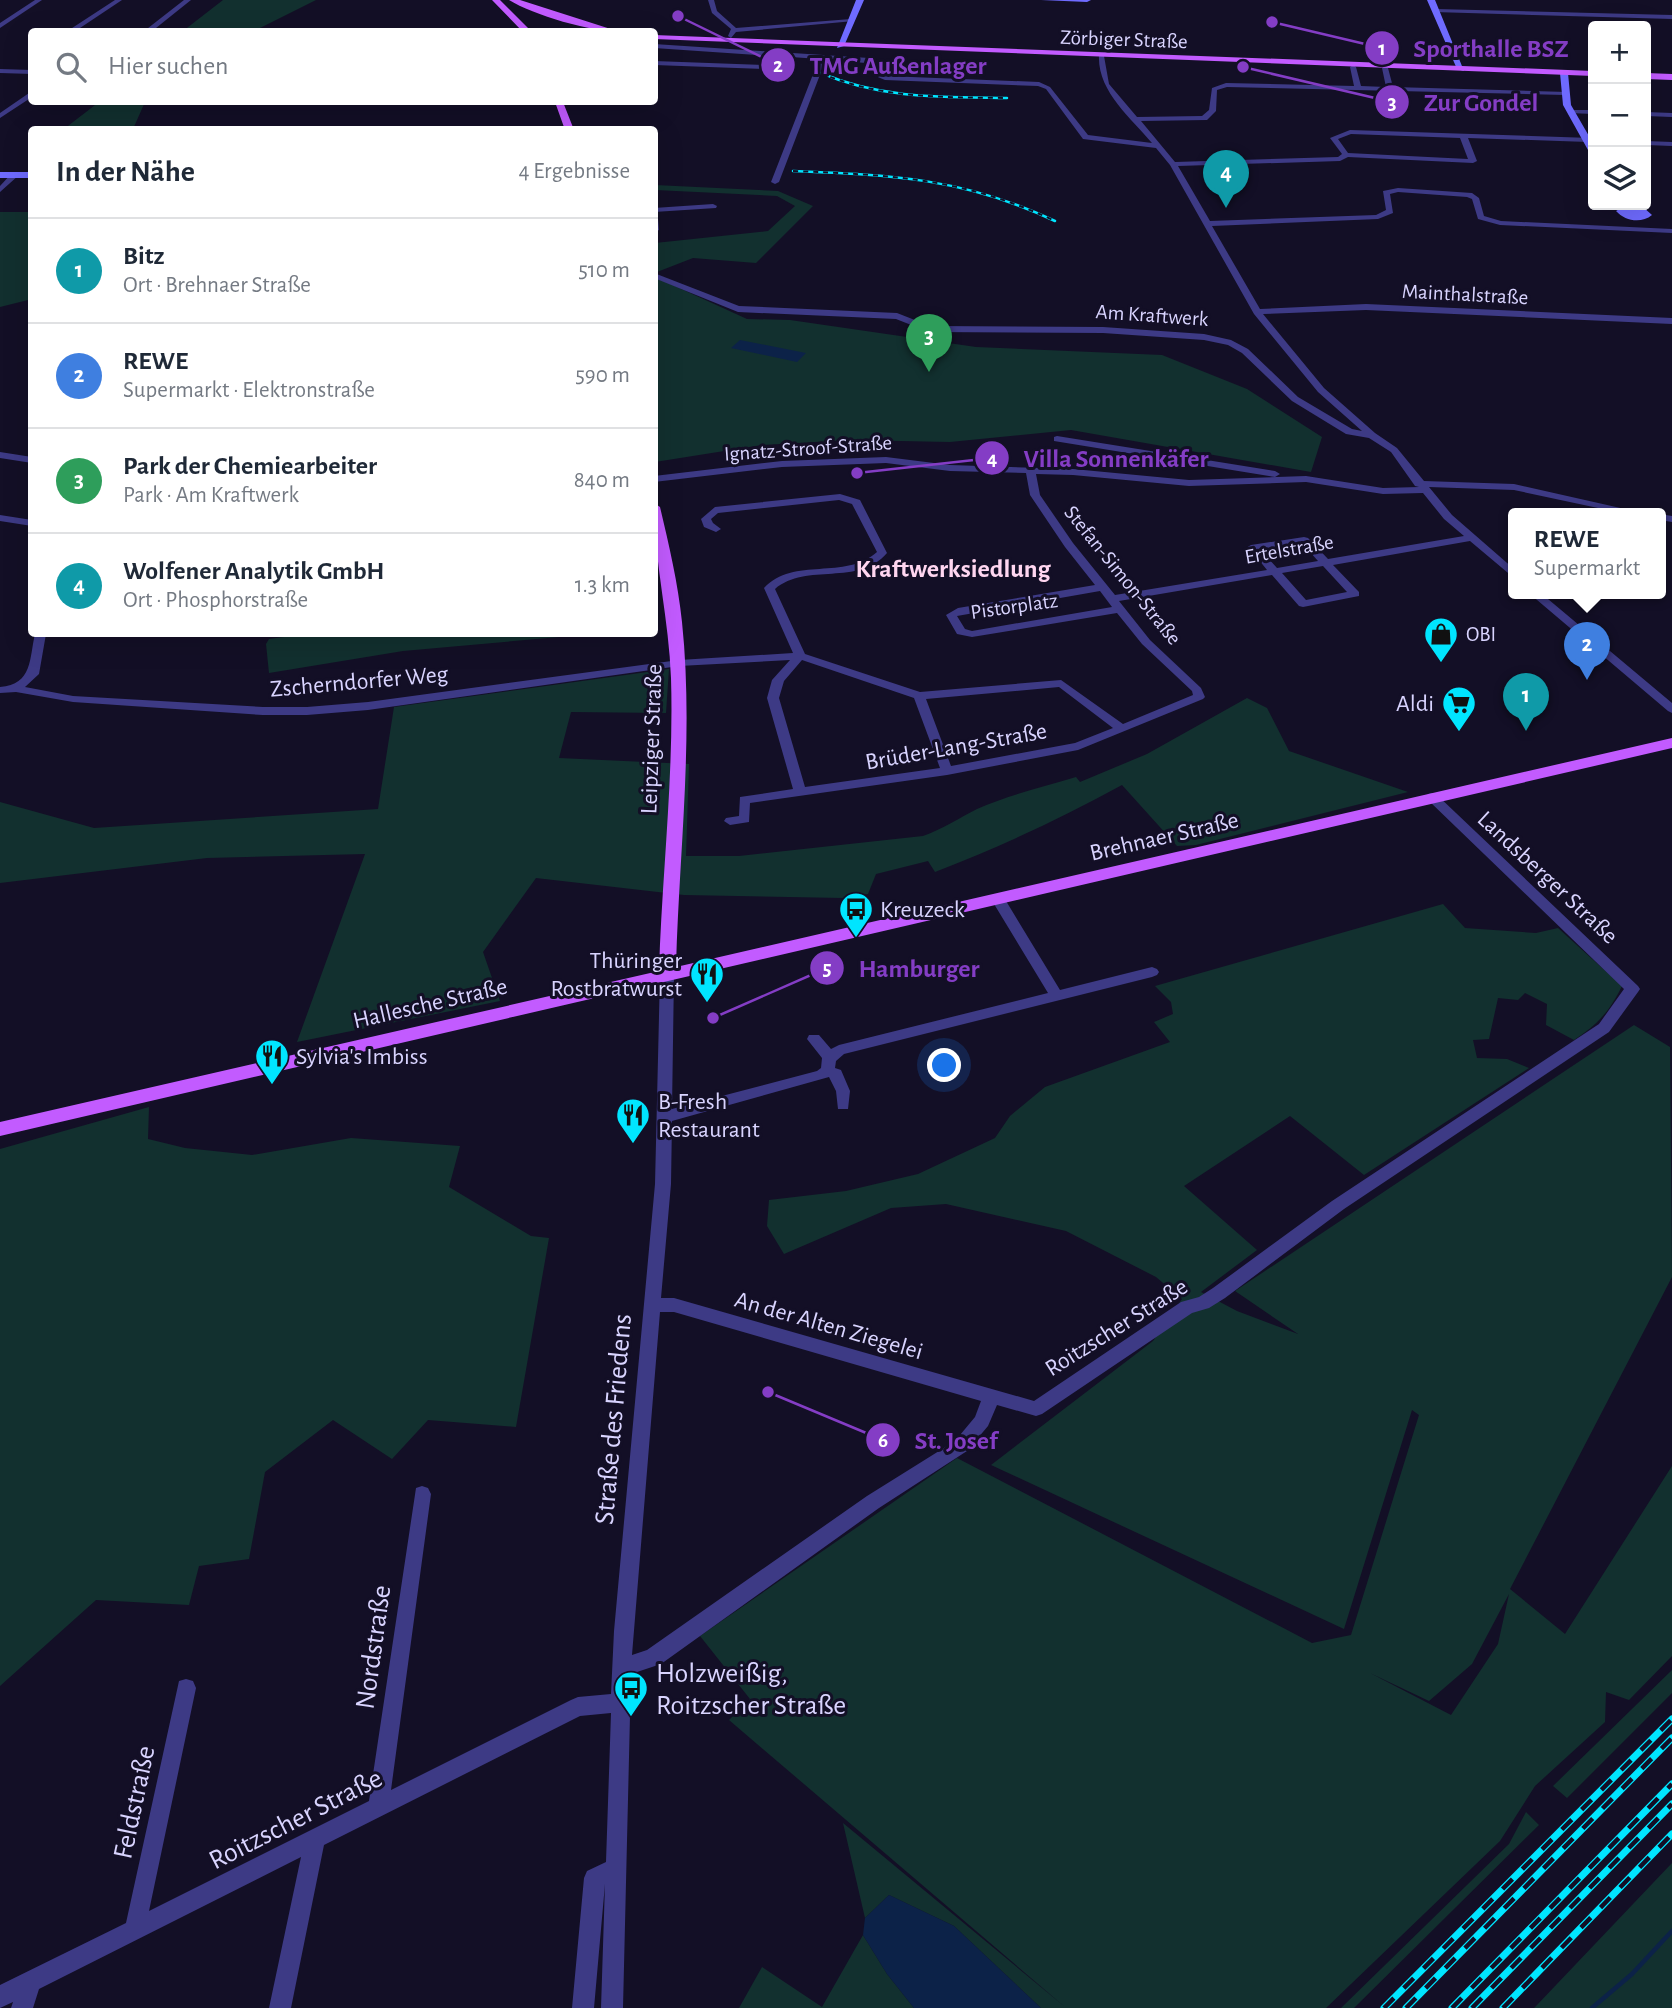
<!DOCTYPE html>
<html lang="de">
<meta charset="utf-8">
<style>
:root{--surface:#fff;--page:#f2f2f3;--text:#1f2937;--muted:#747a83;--line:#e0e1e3;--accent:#ea580c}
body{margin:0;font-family:"Alegreya Sans",sans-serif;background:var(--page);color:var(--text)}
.controls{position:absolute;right:21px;top:21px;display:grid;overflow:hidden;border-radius:7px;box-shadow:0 7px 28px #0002}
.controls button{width:63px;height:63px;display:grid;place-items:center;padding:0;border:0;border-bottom:2px solid var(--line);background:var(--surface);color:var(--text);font:35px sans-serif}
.you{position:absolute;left:945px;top:1066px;width:24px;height:24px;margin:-18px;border:5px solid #fff;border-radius:50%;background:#1a73e8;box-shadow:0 0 0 10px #1a73e833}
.badge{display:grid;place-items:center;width:46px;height:46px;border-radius:50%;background:var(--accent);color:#fff;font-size:23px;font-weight:700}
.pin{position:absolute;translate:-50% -58px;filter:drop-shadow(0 2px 4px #0008)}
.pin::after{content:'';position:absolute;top:37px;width:24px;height:21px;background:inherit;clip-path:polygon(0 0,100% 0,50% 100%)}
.popup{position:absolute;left:1508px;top:508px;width:158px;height:91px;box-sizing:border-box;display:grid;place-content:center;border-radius:7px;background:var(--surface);filter:drop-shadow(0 2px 5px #0005);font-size:23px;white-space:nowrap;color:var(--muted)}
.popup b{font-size:26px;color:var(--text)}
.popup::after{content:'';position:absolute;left:50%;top:100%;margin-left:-14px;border:14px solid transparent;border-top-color:var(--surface)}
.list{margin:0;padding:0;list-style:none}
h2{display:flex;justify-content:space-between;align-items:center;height:91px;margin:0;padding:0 28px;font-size:30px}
h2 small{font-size:23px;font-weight:400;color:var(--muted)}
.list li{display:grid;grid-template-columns:46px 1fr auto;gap:21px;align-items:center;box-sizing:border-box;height:105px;padding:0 28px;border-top:2px solid var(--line)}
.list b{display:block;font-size:26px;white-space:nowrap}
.list p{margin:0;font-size:23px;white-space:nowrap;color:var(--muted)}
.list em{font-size:23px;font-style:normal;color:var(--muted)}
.icon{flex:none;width:38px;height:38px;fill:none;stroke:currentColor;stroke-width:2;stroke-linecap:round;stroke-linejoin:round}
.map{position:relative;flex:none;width:1672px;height:2008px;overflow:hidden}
.search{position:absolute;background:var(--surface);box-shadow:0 7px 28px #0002;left:28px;top:28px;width:630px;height:77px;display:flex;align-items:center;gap:18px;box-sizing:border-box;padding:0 24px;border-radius:7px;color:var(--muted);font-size:26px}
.panel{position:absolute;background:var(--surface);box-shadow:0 7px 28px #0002;left:28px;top:126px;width:630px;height:511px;border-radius:7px}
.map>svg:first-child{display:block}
.green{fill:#12302f;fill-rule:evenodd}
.water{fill:#0c2248}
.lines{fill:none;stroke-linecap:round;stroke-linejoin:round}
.stream{stroke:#0c2248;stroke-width:4.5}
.street{fill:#3d3a85;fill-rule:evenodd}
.secondary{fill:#6f6bff;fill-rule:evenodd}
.primary{fill:#c25bff;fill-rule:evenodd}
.rail-far1-casing{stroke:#00e5ff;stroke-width:2.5}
.rail-casing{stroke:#00e5ff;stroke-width:7}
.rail-far1{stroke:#130f26;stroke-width:2;stroke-dasharray:5;stroke-linecap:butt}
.rail{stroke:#130f26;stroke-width:4.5;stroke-dasharray:14;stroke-linecap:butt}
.labels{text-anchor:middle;stroke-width:6;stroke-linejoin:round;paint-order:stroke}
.far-street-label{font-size:21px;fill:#d9d4ff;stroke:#130f26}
.far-poi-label{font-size:21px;fill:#d9d4ff;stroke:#130f26;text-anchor:start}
.street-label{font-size:24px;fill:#d9d4ff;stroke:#130f26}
.poi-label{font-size:24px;fill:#d9d4ff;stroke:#130f26;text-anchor:start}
.far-district-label{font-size:26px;font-weight:bold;fill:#ffd6f0;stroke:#130f26}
.near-street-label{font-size:28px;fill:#d9d4ff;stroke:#130f26}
.near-poi-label{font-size:28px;fill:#d9d4ff;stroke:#130f26;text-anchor:start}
.leader{fill:none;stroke:#843dc5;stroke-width:2.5}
.callout-dot{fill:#843dc5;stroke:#130f26;stroke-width:2.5}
.mark-label{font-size:21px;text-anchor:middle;font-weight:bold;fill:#fff}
.callout-label{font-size:26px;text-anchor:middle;font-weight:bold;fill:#843dc5;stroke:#130f26;stroke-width:6;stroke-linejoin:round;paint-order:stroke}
</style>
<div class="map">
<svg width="1672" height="2008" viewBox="0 0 1672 2008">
<rect width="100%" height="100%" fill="#130f26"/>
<path class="green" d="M223,0H316L254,31H183Z
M99,102H145L133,129H64Z
M655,185L778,191L813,206L756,263L693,258L657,272L655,243L768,231L795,206L777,196L655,190Z
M0,212H31L32,299L0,307Z
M655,277L747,319L790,320L976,347L1162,355L1247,389L1322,437L1311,472L1071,430L950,442L851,440L762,445L655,462Z
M306,634H593L403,651L269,673L266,644L269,639Z
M669,669L666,713L571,712L559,758L689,764L686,856H739L923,836C943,829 959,818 977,809C1009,795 1042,787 1076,777L1080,782L1147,754L1247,698L1267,708L1289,751L1408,792L1196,845L1177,846L1122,785C1060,819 1002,846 935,872L928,861L876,874L868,894L843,898L684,895L536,878L483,952L500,1001L297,1042L365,854L207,858L0,883V802L94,828L378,809L394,707Z
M1443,904L1465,928L1536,933L1558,928L1622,986C1610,1011 1597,1025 1574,1040L1546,1025L1547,1004L1525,993L1518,1000L1498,998L1489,1039L1473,1040L1477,1058L1507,1059L1529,1068L1364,1175L1290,1116L1184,1186L1257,1250L1201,1292L1237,1311L1298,1334L1235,1291L1634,1025L1670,1047L1672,1277L1510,1589L1565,1634L1672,1466V1656L1629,1700L1606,1692L1605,1722L1535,1786L1500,1841L1326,2008H1041L954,1926L889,1895L865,1918L843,1823L1065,2007L729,1720L750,1699L700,1636L957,1458L1312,1643L1351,1635L1419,1415L1412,1410L1344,1629L991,1465L1153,1341L1182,1299L1156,1277L1066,1231L946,1204L891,1208L784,1254L767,1226L769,1200L846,1191L918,1174L995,1138L1010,1116L1045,1087L1170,1042L1154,1022L1173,1014L1171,1002L1155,986ZM1509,1594L1498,1644L1451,1715L1370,1673L1429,1701L1472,1664Z
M149,1107L148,1139L185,1148L252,1155L351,1138L460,1146L449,1187L531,1236L549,1238L516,1427L428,1420L392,1459L333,1420L265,1472L249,1559L199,1566L189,1605L96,1600L0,1686V1149Z
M1672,1670V1693L1567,1798L1553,1786Z
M1526,1812L1539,1825L1354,2008H1341L1509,1844Z
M1672,1863V2008H1534L1537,2005Z
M863,1935L887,1974L914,2008H739L762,1967L822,2007Z"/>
<path class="water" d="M740,340L806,353L797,362L731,348Z
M889,1895L954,1926L1041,2008H914L887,1974L863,1935L865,1918Z"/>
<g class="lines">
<path class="stream" d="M1592,2008L1632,1974L1672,1931"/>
<path class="street" d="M35,0H42L0,28V23Z
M115,0H122L74,32H66Z
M184,0H191L151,32H143Z
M708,0H714L717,11L736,28L851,19L854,21L736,32L731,38L728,36L731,29L712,13Z
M1436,9L1672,15V19L1434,12Z
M654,44L869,58L880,62V74L886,76L1039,82L1050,87L1088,135L1152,143C1131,118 1097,91 1099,55L1104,56L1109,84L1137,117L1202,116L1209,110L1212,88L1226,83L1354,86L1350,67L1353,65L1356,67L1361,86L1386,87L1382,68L1385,66L1388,68L1393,87L1567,92L1565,95L1227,87L1217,90L1216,111L1207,120L1141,121L1175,162L1338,157L1342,154L1330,138L1350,130L1591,138L1588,142L1468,138L1477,161L1473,163L1348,157L1340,161L1178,166L1210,221L1376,215L1386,210L1383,191L1398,188L1472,193L1479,198L1484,216L1501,221L1672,229V233L1500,225L1478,219L1472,199L1467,197L1398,192L1390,194L1393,213L1378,219L1212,226L1260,309L1366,304L1672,318V324L1366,310L1263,314L1324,388L1375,433L1397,448L1424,481L1514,484L1647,514H1626L1514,490L1429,487L1452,515L1514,569V578L1470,541L1333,565L1359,592V596L1303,607L1299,606L1272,575L1119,601L1150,640L1201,688L1205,697L1203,699L1078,750L947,775L750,803L749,822L730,825L724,821L726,818L739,816L740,797L793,789L767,698L772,680L790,660L679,666L368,710L307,715H263L73,702L16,692L0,693V687C33,684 29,659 35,634H46L39,674L25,687L73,696L263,707H307L368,702L679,660L793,653L764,588C794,556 845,581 877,552L852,504L839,500L718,513L711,519L713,523L721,529L716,532L704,527L701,519L715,507L840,494L860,500L887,553C858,587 807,562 775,589L805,654L920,692L1061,680L1123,724L1193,695L1192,691L1142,644L1117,613L972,637L957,634L946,615L958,608L1095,585L1065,547L1030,495L1026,473L950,471L886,463L782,467L654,482V476L782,461L886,457L950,465L1073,469L1189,480L1306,476L1383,488L1419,487L1415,486L1391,452L1369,438L1346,434L1292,401L1242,353L1228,345L1204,340L1103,333L929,332L896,319L738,312L654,278V273L739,306L897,313L930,326L1103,327L1204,334L1231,340L1248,349L1298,397L1352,429L1362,431L1318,392L1254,314L1170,165L1156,148L1083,139L1046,89L1038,86L885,80L873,75L875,64L826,59L779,182L775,184L771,182L819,59L777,56L773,66L767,69L654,65V61L766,65L770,56L654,48ZM1351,134L1460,138L1468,159L1348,153L1338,139ZM1036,474L1073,475L1189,486L1306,482L1383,494L1423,493L1444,519L1464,536L1328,559L1308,538L1304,537L1251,545L1246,548L1255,555L1267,570L1115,595L1073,543L1040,495ZM1302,543L1318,561L1277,568L1261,550ZM1323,566L1347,592L1306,600L1282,573ZM1100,591L1112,607L972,631L965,629L957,616ZM802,660L914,698L940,768L805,787L779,698L784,681ZM1059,687L1113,728L1075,743L951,766L926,699Z
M0,69L32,70V74L0,73Z
M32,91V97L0,118V113Z
M1571,110H1593V114L1569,113Z
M1646,112L1672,113V117L1646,116Z
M1646,141L1672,142V146L1646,145Z
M12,173L19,175L0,192V186Z
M713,204L717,206L716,208L654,212V208Z
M654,217L658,219L659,230L655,232Z
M1057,436L1275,471L1280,474L1275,477L1054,441V437Z
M0,452L32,457V463L0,458Z
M1660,514L1672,516V522L1660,520Z
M0,515L32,520V526L0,521Z
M1530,594H1542L1672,703V713L1668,711Z
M1432,793L1436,794L1638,986L1640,989L1638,992L1609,1032L1344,1209L1225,1298L1209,1308L1192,1313L1042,1414L1036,1416L997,1405L988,1426L967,1451L879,1508L661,1664L631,1674L623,2008H601L605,1884L594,2008H572L584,1878L587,1871L606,1862L611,1713L580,1716L324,1845L291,2008H269L301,1857L39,1989L33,2008H11L13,2002L0,2008V1985L126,1923L179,1681L186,1679L193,1681L196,1688L149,1911L369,1801L416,1488L422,1486L428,1488L431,1494L391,1790L571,1700L578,1697L611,1694L614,1631L655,1184L660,974L662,971L667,969L674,974L672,1109L817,1071L821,1068L822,1058L807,1039L809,1035H819L831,1049L839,1045L1048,993L991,899L993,896H1003L1060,990L1152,967L1157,969L1159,972L1157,975L1152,977L844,1054L836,1061L835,1068L841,1070L850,1091L848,1109H838L836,1091L829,1077L672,1121L671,1184L661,1298H674L1034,1401L1181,1302L1199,1297L1213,1288L1332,1201L1599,1024L1624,989L1428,800L1426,797L1428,794ZM660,1312H674L981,1401L975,1417L955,1441L867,1496L647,1650L632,1655Z"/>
<path class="secondary" d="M856,0H864L844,46L837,48Z
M1041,0H1091L1087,2Z
M1427,0H1435L1464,71L1457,69Z
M1564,70L1568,73L1571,105L1593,143V153L1588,150L1563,105L1560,73Z
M0,172H32V178H0Z
M1627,205L1643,207L1652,215C1641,224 1625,221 1616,211Z"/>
<path class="primary" d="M492,0H500L532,32H523Z
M509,0H520L620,32C592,32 533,15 509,0Z
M654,35L1593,71V76L654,39Z
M1646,73L1672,74V80L1646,79Z
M555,102H563L574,130H565Z
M654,503L660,507C669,545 678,583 682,622C694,736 679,853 676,967L1672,738V748L0,1136V1122L659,971C662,874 674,775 671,678C669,619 654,562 654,503Z"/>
<g class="rail-far1-casing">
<path id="rail-far1" d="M821,73C881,99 943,97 1007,98
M793,171C892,175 964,178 1055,221"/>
</g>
<g class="rail-casing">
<path id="rail" d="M1384,2008L1672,1719
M1406,2008L1672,1738
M1452,2008L1672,1784
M1472,2008L1672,1804
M1503,2008L1672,1834"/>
</g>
<use href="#rail-far1" class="rail-far1"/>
<use href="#rail" class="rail"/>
</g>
<defs>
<g id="shop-pin" transform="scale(1.75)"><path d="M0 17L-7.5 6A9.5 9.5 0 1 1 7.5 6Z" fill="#00e5ff" stroke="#130f26"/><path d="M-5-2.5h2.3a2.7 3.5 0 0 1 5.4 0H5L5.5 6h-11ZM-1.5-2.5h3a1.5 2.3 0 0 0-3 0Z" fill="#111"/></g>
<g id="supermarket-pin" transform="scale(1.75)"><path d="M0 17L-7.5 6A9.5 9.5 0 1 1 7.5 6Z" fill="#00e5ff" stroke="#130f26"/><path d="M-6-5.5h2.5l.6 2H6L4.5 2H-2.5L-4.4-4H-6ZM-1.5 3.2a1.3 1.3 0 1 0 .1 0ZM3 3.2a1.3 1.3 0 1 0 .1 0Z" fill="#111"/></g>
<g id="bus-pin" transform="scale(1.75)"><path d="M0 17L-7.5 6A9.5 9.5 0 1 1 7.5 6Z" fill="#00e5ff" stroke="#130f26"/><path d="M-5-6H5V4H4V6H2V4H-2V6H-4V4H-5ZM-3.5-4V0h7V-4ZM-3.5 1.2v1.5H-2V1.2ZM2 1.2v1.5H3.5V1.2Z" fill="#111"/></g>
<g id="restaurant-pin" transform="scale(1.75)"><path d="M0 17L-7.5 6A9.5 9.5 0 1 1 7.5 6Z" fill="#00e5ff" stroke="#130f26"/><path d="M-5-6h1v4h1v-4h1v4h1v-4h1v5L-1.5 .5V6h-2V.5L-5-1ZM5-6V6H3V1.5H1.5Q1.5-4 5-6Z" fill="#111"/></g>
</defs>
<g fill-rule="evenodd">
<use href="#shop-pin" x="1441" y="634"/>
<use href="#supermarket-pin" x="1459" y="703"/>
<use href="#bus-pin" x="856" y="909"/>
<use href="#restaurant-pin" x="707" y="974"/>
<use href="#restaurant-pin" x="272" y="1056"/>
<use href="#restaurant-pin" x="633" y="1115"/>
<use href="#bus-pin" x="631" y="1688"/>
</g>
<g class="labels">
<g class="far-street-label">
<text transform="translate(1124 39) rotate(2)" y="7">Zörbiger Straße</text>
<text transform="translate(1465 294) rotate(3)" y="7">Mainthalstraße</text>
<text transform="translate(1152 315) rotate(4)" y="7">Am Kraftwerk</text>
<text transform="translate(808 448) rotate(-4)" y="7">Ignatz-Stroof-Straße</text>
<text transform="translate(1289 549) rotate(-10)" y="7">Ertelstraße</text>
<text transform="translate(1123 575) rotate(51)" y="7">Stefan-Simon-Straße</text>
<text transform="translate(1014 606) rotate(-8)" y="7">Pistorplatz</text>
</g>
<g class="far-poi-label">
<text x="1466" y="641">OBI</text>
</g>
<g class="street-label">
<text transform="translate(359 681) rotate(-5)" y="8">Zscherndorfer Weg</text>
<text transform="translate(651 739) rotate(-88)" y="8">Leipziger Straße</text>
<text transform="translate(956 746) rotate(-10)" y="8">Brüder-Lang-Straße</text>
<text transform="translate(1164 836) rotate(-13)" y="8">Brehnaer Straße</text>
<text transform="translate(1548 877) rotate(43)" y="8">Landsberger Straße</text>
<text transform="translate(430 1003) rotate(-13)" y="8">Hallesche Straße</text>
<text transform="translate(829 1325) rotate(16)" y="8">An der Alten Ziegelei</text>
<text transform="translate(1116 1327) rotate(-32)" y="8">Roitzscher Straße</text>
</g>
<g class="poi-label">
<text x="1434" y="711" text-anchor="end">Aldi</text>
<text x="880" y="917">Kreuzeck</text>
<text x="682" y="968" text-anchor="end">Thüringer<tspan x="682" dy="28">Rostbratwurst</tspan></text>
<text x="296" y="1064">Sylvia's Imbiss</text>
<text x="658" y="1109">B-Fresh<tspan x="658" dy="28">Restaurant</tspan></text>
</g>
<g class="far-district-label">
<text x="953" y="577">Kraftwerksiedlung</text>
</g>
<g class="near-street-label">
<text transform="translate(612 1419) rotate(-85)" y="10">Straße des Friedens</text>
<text transform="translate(372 1647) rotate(-82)" y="10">Nordstraße</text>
<text transform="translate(133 1802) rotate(-78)" y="10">Feldstraße</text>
<text transform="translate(295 1818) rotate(-27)" y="10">Roitzscher Straße</text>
</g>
<g class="near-poi-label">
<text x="656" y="1682">Holzweißig,<tspan x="656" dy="32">Roitzscher Straße</tspan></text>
</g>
</g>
<path class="leader" d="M1272 22L1382 48M678 16L778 65M1243 67L1392 102M857 473L992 458M713 1018L827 968M768 1392L883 1440"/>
<g class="callout-dot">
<circle cx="1272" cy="22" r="7"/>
<circle cx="678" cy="16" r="7"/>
<circle cx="1243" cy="67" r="7"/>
<circle cx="857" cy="473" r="7"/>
<circle cx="713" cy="1018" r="7"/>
<circle cx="768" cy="1392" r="7"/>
<circle cx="1382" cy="48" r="18"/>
<circle cx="778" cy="65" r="18"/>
<circle cx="1392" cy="102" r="18"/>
<circle cx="992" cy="458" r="18"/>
<circle cx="827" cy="968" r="18"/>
<circle cx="883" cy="1440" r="18"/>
</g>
<g class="mark-label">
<text x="1382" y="55">1</text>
<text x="778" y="72">2</text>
<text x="1392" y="109">3</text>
<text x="992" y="465">4</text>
<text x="827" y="975">5</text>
<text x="883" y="1447">6</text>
</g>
<g class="callout-label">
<text x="1491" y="57">Sporthalle BSZ</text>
<text x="898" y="74">TMG Außenlager</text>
<text x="1481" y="111">Zur Gondel</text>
<text x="1116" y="467">Villa Sonnenkäfer</text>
<text x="919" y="977">Hamburger</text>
<text x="956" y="1449">St. Josef</text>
</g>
</svg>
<div class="controls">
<button>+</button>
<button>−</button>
<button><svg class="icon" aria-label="layers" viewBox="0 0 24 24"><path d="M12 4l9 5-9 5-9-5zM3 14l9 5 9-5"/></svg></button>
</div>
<div class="you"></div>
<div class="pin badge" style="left:1526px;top:731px;background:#0f9aa8">1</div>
<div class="pin badge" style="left:1587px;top:680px;background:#3f7fe0">2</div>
<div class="popup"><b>REWE</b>Supermarkt</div>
<div class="pin badge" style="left:929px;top:372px;background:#2e9e5b">3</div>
<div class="pin badge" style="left:1226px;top:208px;background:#0f9aa8">4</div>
<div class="search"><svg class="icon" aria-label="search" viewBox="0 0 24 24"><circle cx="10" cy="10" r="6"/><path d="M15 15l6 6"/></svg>Hier suchen</div>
<section class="panel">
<h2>In der Nähe<small>4 Ergebnisse</small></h2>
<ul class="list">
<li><span class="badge" style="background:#0f9aa8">1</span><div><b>Bitz</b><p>Ort · Brehnaer Straße</p></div><em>510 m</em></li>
<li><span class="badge" style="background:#3f7fe0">2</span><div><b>REWE</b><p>Supermarkt · Elektronstraße</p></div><em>590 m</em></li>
<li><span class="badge" style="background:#2e9e5b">3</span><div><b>Park der Chemiearbeiter</b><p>Park · Am Kraftwerk</p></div><em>840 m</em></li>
<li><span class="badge" style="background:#0f9aa8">4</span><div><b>Wolfener Analytik GmbH</b><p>Ort · Phosphorstraße</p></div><em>1.3 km</em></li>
</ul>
</section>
</div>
